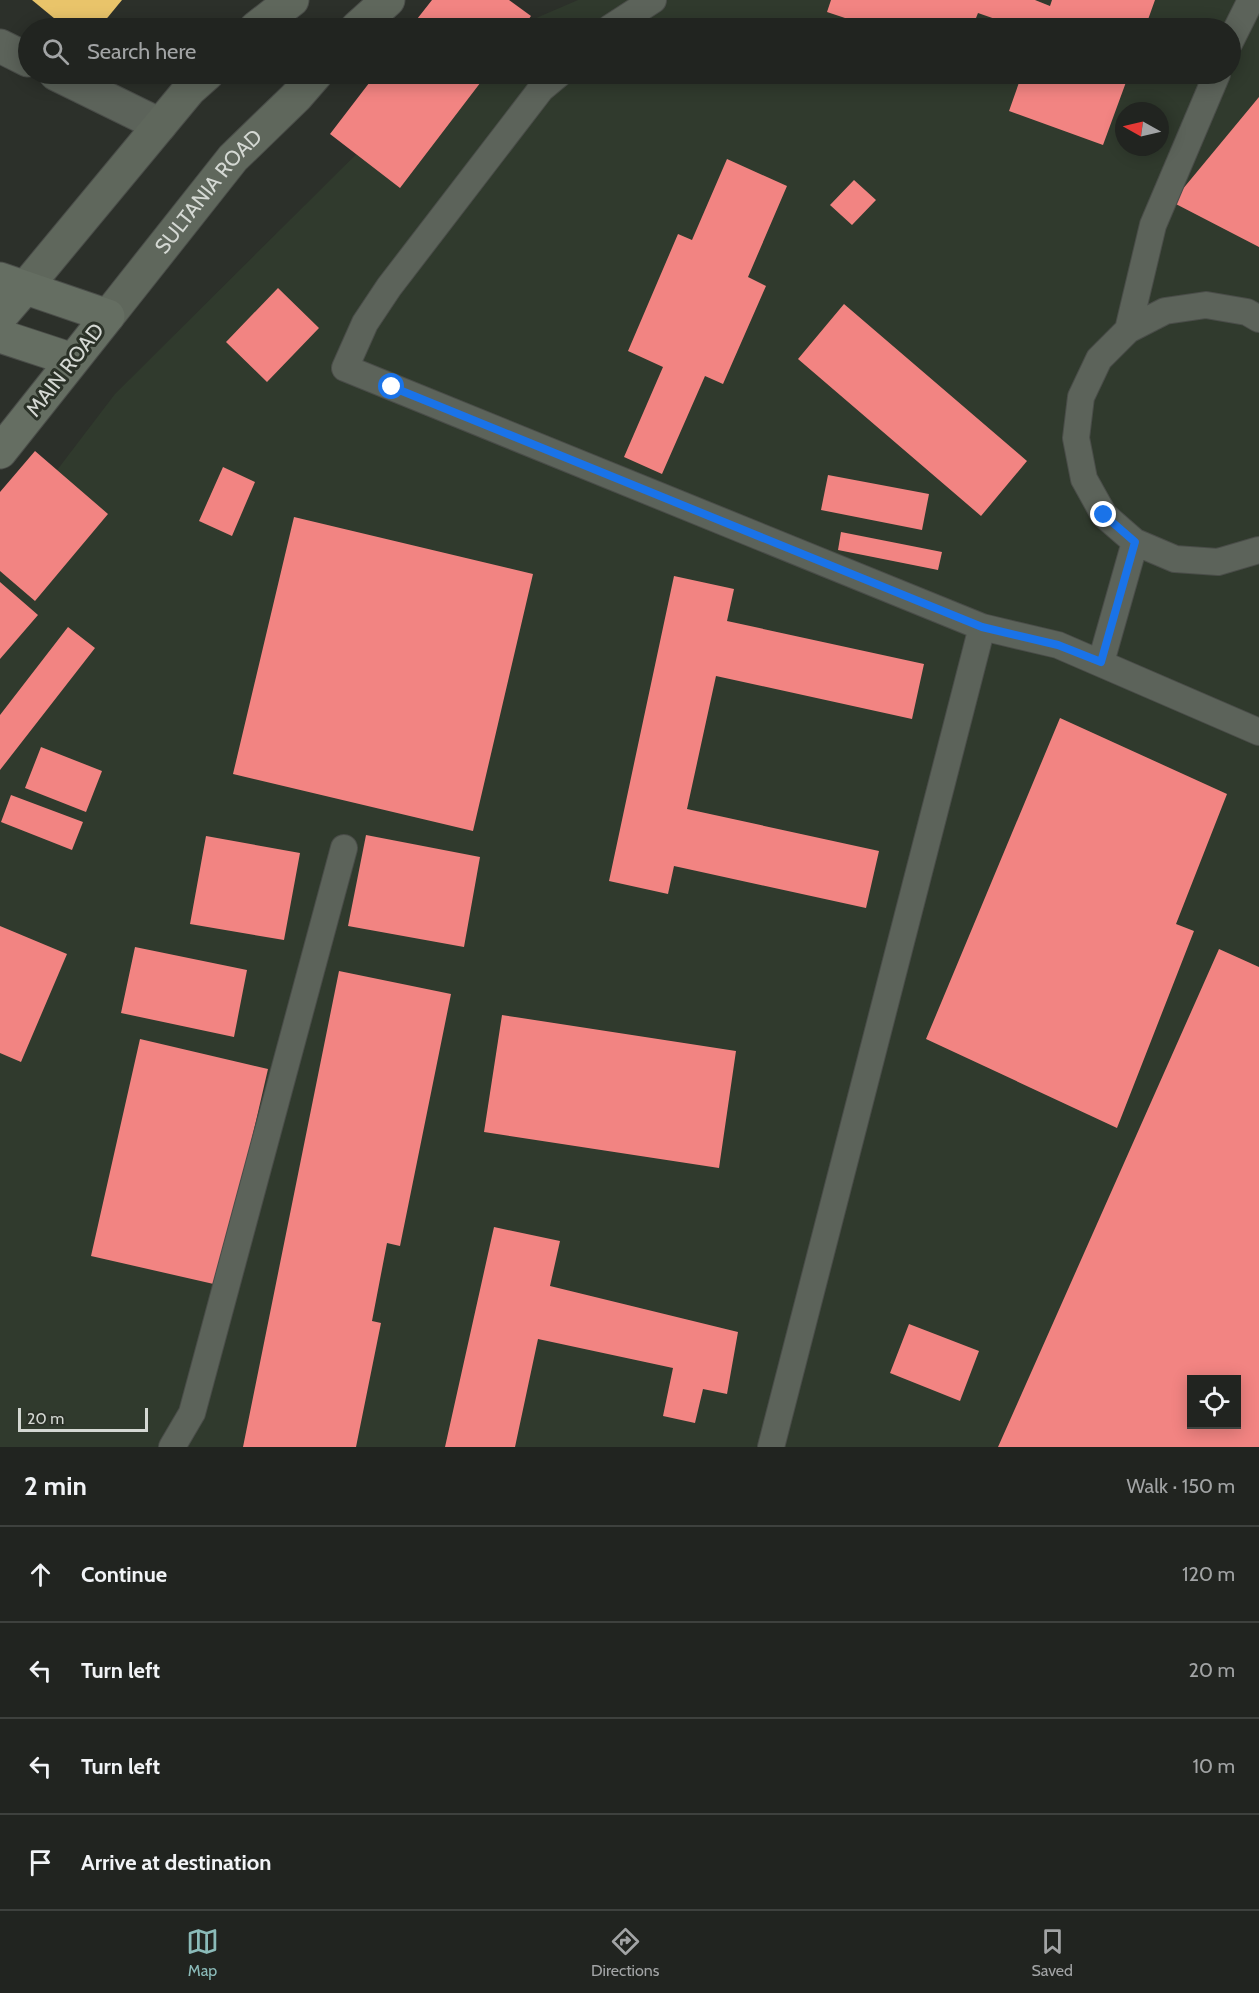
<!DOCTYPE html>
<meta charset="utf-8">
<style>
body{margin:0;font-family:Cabin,sans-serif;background:#292c29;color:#f1f3f6}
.controls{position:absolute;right:18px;bottom:18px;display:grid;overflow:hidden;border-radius:0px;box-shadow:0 3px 15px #0003}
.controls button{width:54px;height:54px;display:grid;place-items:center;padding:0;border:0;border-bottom:2px solid #3e413e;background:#212420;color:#f1f3f6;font:30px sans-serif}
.compass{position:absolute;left:1115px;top:102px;width:54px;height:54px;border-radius:50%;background:#212420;box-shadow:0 3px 15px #0003;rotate:278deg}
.scale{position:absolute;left:18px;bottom:15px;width:130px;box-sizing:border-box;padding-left:6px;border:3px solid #d4d8d3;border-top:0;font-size:16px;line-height:21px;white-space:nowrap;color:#d4d8d3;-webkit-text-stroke:4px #2b3228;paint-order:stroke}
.stop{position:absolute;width:18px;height:18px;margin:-14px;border:4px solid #1a73e8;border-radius:50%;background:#fff}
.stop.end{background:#1a73e8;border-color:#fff;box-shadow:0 2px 6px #0008}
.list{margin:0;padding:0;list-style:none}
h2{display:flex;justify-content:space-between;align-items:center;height:78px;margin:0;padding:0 24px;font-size:26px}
h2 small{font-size:20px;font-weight:400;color:#a2a4a5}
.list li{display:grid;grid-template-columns:39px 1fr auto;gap:18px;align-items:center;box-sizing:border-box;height:96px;padding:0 24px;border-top:2px solid #3e413e}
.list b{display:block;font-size:22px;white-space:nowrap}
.list em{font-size:20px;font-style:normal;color:#a2a4a5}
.icon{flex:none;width:33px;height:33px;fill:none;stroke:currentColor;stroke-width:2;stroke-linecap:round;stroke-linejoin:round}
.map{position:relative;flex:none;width:1259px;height:1447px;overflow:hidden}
.search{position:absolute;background:#212420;box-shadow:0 3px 15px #0003;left:18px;right:18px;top:18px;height:66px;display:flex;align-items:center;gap:15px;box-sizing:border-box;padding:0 21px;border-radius:33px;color:#a2a4a5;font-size:22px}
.sheet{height:462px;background:#212420}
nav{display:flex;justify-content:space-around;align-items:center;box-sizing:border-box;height:84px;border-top:2px solid #3e413e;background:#212420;font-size:16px;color:#a2a4a5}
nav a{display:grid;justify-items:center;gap:3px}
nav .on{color:#8bbbb9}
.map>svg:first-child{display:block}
.built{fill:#303a2d;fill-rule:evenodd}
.homes{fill:#e9c46a}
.health{fill:#f28482;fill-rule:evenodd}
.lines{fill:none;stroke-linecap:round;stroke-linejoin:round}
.service-casing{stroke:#4a4d49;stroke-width:28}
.minor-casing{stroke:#4a4d49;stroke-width:35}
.secondary-casing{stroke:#4a4d49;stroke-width:35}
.primary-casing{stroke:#4a4d49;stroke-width:35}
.service{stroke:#5c635a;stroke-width:26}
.minor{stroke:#5c635a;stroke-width:33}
.secondary{stroke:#5f675c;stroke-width:33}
.primary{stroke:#656e62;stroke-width:33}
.route{stroke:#1a73e8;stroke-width:8}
.labels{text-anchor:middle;stroke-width:6;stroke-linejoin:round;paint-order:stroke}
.street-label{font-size:21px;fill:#d4d8d3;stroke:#2b3228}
</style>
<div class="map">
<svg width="1259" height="1447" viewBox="0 0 1259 1447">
<rect width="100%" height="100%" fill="#2c302a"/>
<path class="built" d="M578,0H1259V1447H0V545L115,394L437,74H1230V28H513ZM1124,111H1160V147H1124ZM1192,1380H1236V1424H1192Z"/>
<path class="homes" d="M32,0H122L99,28H66Z"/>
<path class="health" d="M432,0H509L531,16L522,28H410Z
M831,0H1035L1050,6L1052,0H1155L1145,28H1021L978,13L972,28H875L827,12Z
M376,74H487L400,188L330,134Z
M1022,74H1129L1103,145L1009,111Z
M1259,97V247L1172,202Z
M727,159L787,186L748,277L766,286L723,384L705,376L662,474L624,457L663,367L628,351L678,234L692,240Z
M854,180L876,200L852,225L830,205Z
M278,288L319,328L267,382L226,342Z
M844,304L1027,461L981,516L798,359Z
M35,451L108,514L35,601L0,571V492Z
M223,467L255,482L232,536L199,521Z
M828,475L929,494L922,530L821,510Z
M294,517L533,574L473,831L233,774Z
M841,532L942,552L938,570L838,550Z
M674,576L734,589L727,621L924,664L912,719L716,676L687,809L879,851L866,908L674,866L668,894L609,881Z
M0,582L38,615L0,659Z
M68,627L95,648L0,770V715Z
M1060,718L1227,794L1176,924L1194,931L1117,1128L926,1039Z
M41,747L102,771L86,812L25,788Z
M11,795L83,822L72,850L1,822Z
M366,835L480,857L464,947L348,926Z
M206,836L300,853L284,940L190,924Z
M0,926L67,954L21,1062L0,1053Z
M135,947L247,970L234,1037L121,1013Z
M1219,949L1259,967V1447H998ZM1192,1380H1236V1424H1192Z
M339,971L451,994L400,1246L387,1243L372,1321L381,1323L356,1447H243Z
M502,1015L736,1051L719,1168L484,1132Z
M140,1039L268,1069L218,1285L91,1256Z
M494,1227L560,1241L550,1286L738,1332L727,1394L703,1389L695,1423L663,1416L673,1368L538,1339L515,1447H445Z
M909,1324L979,1351L960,1401L890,1373Z"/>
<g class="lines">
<defs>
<path id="service" d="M610,28L653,0
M1230,42L1251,0
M559,74L541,89L389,287L365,323L345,368L982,627L1058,645L1259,732
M1259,319L1247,312L1206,305L1165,311L1128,330L1099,359L1081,397L1076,438L1084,479L1104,515L1135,542L1175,559L1218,562L1259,550
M1128,330L1153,225L1217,74
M1101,662L1135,542
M172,1447L192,1413L344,848
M771,1447L982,627"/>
<path id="minor" d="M0,46L28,60
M56,74L160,125"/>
<g id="secondary">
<path d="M256,28L292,0"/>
<path d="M357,28L388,0"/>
<path d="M25,288L189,90L207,74"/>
<path id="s1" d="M108,316L233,158L296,97L316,74"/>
</g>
<path id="primary" d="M0,279L108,316L0,452
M0,317L25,288
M0,336L73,360"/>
</defs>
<use href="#service" class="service-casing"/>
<use href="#minor" class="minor-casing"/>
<use href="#secondary" class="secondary-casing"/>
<use href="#primary" class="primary-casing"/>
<use href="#service" class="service"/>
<use href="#minor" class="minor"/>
<use href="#secondary" class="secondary"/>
<use href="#primary" class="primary"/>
</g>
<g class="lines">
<path class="route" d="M392,387L982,627L1058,645L1101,662L1135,542L1104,515"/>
</g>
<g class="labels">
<g class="street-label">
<text dy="7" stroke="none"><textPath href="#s1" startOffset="160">SULTANIA ROAD</textPath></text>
<text transform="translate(65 370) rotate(-52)" y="7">MAIN ROAD</text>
</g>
</g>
</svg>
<div class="controls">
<button><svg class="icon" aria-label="locate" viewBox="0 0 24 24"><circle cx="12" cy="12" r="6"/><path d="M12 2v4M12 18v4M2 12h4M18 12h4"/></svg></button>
</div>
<svg class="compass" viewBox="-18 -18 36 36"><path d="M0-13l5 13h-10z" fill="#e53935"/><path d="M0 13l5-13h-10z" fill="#a2a4a5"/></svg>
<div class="scale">20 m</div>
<div class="stop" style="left:392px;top:387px"></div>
<div class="stop end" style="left:1104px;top:515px"></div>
<div class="search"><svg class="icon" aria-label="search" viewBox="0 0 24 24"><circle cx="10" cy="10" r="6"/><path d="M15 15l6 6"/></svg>Search here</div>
</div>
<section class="sheet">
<h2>2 min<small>Walk · 150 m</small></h2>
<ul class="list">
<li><svg class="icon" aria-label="ahead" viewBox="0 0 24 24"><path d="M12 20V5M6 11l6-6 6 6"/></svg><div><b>Continue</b></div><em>120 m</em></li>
<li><svg class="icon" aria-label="left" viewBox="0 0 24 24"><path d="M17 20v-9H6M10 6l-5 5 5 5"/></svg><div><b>Turn left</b></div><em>20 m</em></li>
<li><svg class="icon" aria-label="left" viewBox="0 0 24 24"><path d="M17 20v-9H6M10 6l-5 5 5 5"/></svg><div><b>Turn left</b></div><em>10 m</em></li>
<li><svg class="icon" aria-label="arrive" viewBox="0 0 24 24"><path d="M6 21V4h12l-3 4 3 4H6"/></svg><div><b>Arrive at destination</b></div></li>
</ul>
</section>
<nav>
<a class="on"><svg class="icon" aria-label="map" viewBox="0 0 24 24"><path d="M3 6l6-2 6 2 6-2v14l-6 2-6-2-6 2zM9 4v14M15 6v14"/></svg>Map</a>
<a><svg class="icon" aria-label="directions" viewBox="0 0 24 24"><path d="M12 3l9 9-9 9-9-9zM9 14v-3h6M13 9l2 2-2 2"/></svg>Directions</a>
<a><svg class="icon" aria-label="saved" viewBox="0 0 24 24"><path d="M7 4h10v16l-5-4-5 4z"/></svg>Saved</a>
</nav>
